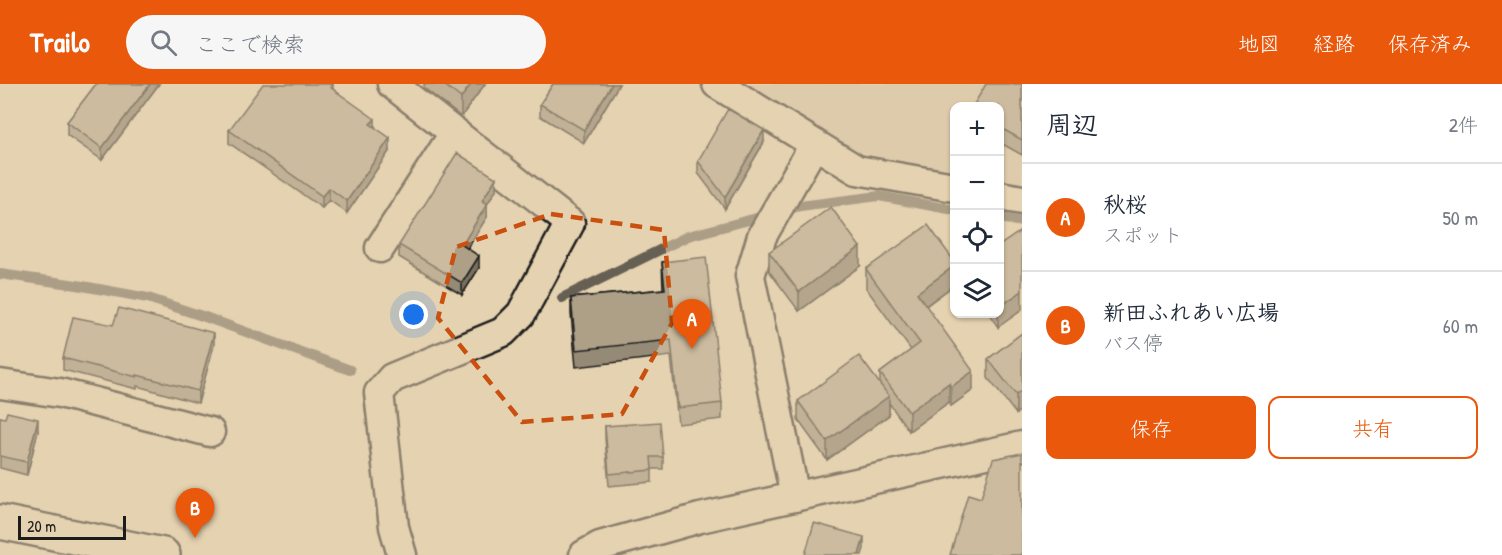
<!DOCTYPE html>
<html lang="ja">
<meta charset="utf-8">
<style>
body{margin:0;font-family:"Patrick Hand","Klee One",sans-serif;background:#f6f6f7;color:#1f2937}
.controls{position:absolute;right:18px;top:18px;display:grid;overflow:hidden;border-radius:12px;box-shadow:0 2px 4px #0004}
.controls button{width:54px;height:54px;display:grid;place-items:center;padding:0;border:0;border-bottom:2px solid #e0e1e3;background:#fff;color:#1f2937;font:30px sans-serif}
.scale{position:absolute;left:18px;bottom:15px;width:108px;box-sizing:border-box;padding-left:6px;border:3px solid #1c1c1c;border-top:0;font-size:16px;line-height:21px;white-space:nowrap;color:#1c1c1c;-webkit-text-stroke:4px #e5d2b0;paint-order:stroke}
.you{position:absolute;left:414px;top:231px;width:21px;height:21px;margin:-15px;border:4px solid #fff;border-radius:50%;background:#1a73e8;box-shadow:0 0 0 9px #1a73e833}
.badge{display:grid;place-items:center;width:39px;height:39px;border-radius:50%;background:#ea580c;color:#fff;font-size:20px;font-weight:700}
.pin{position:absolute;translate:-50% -50px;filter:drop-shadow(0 2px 3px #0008)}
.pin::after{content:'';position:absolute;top:32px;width:21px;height:18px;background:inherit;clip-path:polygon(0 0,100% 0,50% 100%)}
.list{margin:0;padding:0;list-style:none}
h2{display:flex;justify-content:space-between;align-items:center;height:78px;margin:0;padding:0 24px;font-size:26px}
h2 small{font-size:20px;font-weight:400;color:#747a83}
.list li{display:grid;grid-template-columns:39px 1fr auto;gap:18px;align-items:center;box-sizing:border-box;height:108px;padding:0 24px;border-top:2px solid #e0e1e3}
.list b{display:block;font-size:22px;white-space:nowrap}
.list p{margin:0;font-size:20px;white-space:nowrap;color:#747a83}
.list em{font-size:20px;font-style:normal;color:#747a83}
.actions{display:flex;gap:12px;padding:18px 24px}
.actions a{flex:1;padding:14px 0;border:2px solid #ea580c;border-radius:12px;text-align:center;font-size:21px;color:#ea580c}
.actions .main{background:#ea580c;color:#fff}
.icon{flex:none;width:33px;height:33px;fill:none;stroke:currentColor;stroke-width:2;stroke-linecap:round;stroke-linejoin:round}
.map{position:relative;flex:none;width:1022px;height:471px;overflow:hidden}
header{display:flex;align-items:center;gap:36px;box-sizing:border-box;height:84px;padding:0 30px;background:#ea580c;color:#fff}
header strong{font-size:28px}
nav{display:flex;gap:33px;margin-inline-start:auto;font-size:21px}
.search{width:420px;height:54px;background:#f6f6f7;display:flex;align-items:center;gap:15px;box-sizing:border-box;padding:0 21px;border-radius:33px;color:#747a83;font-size:22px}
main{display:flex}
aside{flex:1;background:#fff}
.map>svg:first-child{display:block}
.built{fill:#d4c3a4}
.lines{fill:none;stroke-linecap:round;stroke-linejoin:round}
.stream{stroke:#665f53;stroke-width:10}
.street-casing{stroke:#1c1c1c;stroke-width:33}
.secondary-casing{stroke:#1c1c1c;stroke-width:38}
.street{stroke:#e5d2b0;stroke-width:28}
.secondary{stroke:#e5d2b0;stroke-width:33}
.wall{fill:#958a74;stroke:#1c1c1c;stroke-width:1.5}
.shaded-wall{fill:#79705e;stroke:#1c1c1c;stroke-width:1.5}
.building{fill:#ada087;stroke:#1c1c1c;stroke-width:1.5}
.marked{fill:none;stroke:#c9500e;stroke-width:4.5;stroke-dasharray:12 8;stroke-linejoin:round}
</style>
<header>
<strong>Trailo</strong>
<div class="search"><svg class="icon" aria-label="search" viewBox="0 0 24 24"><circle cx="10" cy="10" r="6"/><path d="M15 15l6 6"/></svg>ここで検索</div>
<nav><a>地図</a><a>経路</a><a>保存済み</a></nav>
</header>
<main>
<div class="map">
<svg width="1022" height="471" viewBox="0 0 1022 471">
<rect width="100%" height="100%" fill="#e5d2b0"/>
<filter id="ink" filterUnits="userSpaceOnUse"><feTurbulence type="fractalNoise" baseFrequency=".0167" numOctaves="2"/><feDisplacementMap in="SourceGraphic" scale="12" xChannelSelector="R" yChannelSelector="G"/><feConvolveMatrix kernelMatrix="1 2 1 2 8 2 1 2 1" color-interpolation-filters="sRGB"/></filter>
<g filter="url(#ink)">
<path class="built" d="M750,0H1022V101L1000,97V22H954V88L858,68Z"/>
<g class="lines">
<path class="stream" d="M783,127L800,122L879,112L954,126
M1000,134L1022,138
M0,190L77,201L148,214L205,233L350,286
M562,214L688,152L768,131"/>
<defs>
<path id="street" d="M392,0L570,139L521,230L503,248L392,294L379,309L394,443L402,471
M717,0L857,86L954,103
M1000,112L1022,116
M380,164L455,48
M0,300L60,309L210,348
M795,413L750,192L762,152L814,61
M584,471L600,462L700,434L1022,362"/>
<path id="secondary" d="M0,438L163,471"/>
</defs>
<use href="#street" class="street-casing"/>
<use href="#secondary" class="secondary-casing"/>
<use href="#street" class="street"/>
<use href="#secondary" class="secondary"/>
</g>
<path class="wall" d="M96,0H159L102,76L67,51V38Z
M333,0V5L375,43L390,66L347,129L329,116L322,124L229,59V46Z
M424,0H485L461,33L424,4Z
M553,0H619L584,59L540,32V20Z
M1022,0V71L999,58V22Z
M764,58L725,125L698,89V77Z
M496,106L487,120V133L467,164L479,184L462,211L399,173V161Z
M769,168L860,182L799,227L769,187Z
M662,178L722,319V335L678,340L671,272L576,283L571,230V214L663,205Z
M866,185L954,201L926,222L973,306L951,322L949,318L909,347L889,319V331L827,376L798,336V317L880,300V289L911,266L866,204Z
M989,230H999L998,243Z
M1022,249L1016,330L988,294V275Z
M214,261L198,319L137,302V305L63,286V274Z
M0,333L38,347L27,391L0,384Z
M605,342L663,373V385H652V398L609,402L605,354Z"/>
<path class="shaded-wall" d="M150,0H159L102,76V64Z
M471,0H485L461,33V14Z
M612,0H619L584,59V46Z
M375,35V47L370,40Z
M764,46V58L725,125V113Z
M390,54V66L347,129V117Z
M496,94V106L482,129V117Z
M329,104V116L322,124V112Z
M487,120V133L462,173V161Z
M860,163V182L799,227V208Z
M479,172V184L462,211V199Z
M954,182V201L917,228V209Z
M1022,207V226L998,243V230H999V223Z
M214,249V261L198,319V307Z
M973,287V306L951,322V303Z
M949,299V318L909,347V328Z
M1022,306V325L1016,330V311Z
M889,312V331L827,376V357Z
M38,335V347L27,391V378Z
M864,453V465L862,471H859Z"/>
<path class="building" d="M96,0H150L102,64L67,38Z
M263,0H332L330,3L375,35L370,40L390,54L347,117L329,104L322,112L229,46Z
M443,0H471L461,14Z
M553,0H612L584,46L540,20Z
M986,0H1022V56L999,43V22H973Z
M728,25L764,46L725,113L698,77Z
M457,69L496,94L482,117L487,120L462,161L479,172L462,199L399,161Z
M831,123L860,163L799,208L769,168Z
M928,141L954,177V182L917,209L973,287L951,303L949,299L909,328L880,289L920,259L866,185Z
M1022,146V207L999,223V162Z
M706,173L722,319L678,324L671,256L576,266L571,214L665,205L662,178Z
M119,224L214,249L198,307L137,291V293L63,274L73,233L113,241Z
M1022,249V306L1016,311L988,275Z
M859,272L889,312L827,357L798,317Z
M7,328L38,335L27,378L0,372V333L5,334Z
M660,338L663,373H651L652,386L609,390L605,342Z
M1022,369V471H950L968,410L981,414L993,375Z
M814,439L864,453L859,471H805Z"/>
</g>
<path d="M0 0H1022V471H0ZM551,130L664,146L672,239L622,330L522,338L438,234L456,163Z" fill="#e5d2b0" fill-opacity=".55" fill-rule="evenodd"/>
<path class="marked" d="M551,130L664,146L672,239L622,330L522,338L438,234L456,163Z"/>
</svg>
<div class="controls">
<button>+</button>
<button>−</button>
<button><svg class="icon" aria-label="locate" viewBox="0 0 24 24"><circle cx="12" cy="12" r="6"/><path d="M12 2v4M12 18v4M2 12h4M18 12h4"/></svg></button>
<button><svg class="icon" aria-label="layers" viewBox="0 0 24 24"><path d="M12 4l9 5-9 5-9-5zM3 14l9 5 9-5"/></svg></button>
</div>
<div class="scale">20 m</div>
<div class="you"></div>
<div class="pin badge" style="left:692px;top:265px">A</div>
<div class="pin badge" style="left:195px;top:454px">B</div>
</div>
<aside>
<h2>周辺<small>2件</small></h2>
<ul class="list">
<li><span class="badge">A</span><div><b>秋桜</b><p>スポット</p></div><em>50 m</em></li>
<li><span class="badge">B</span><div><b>新田ふれあい広場</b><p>バス停</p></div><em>60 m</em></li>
</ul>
<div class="actions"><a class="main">保存</a><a>共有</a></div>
</aside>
</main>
